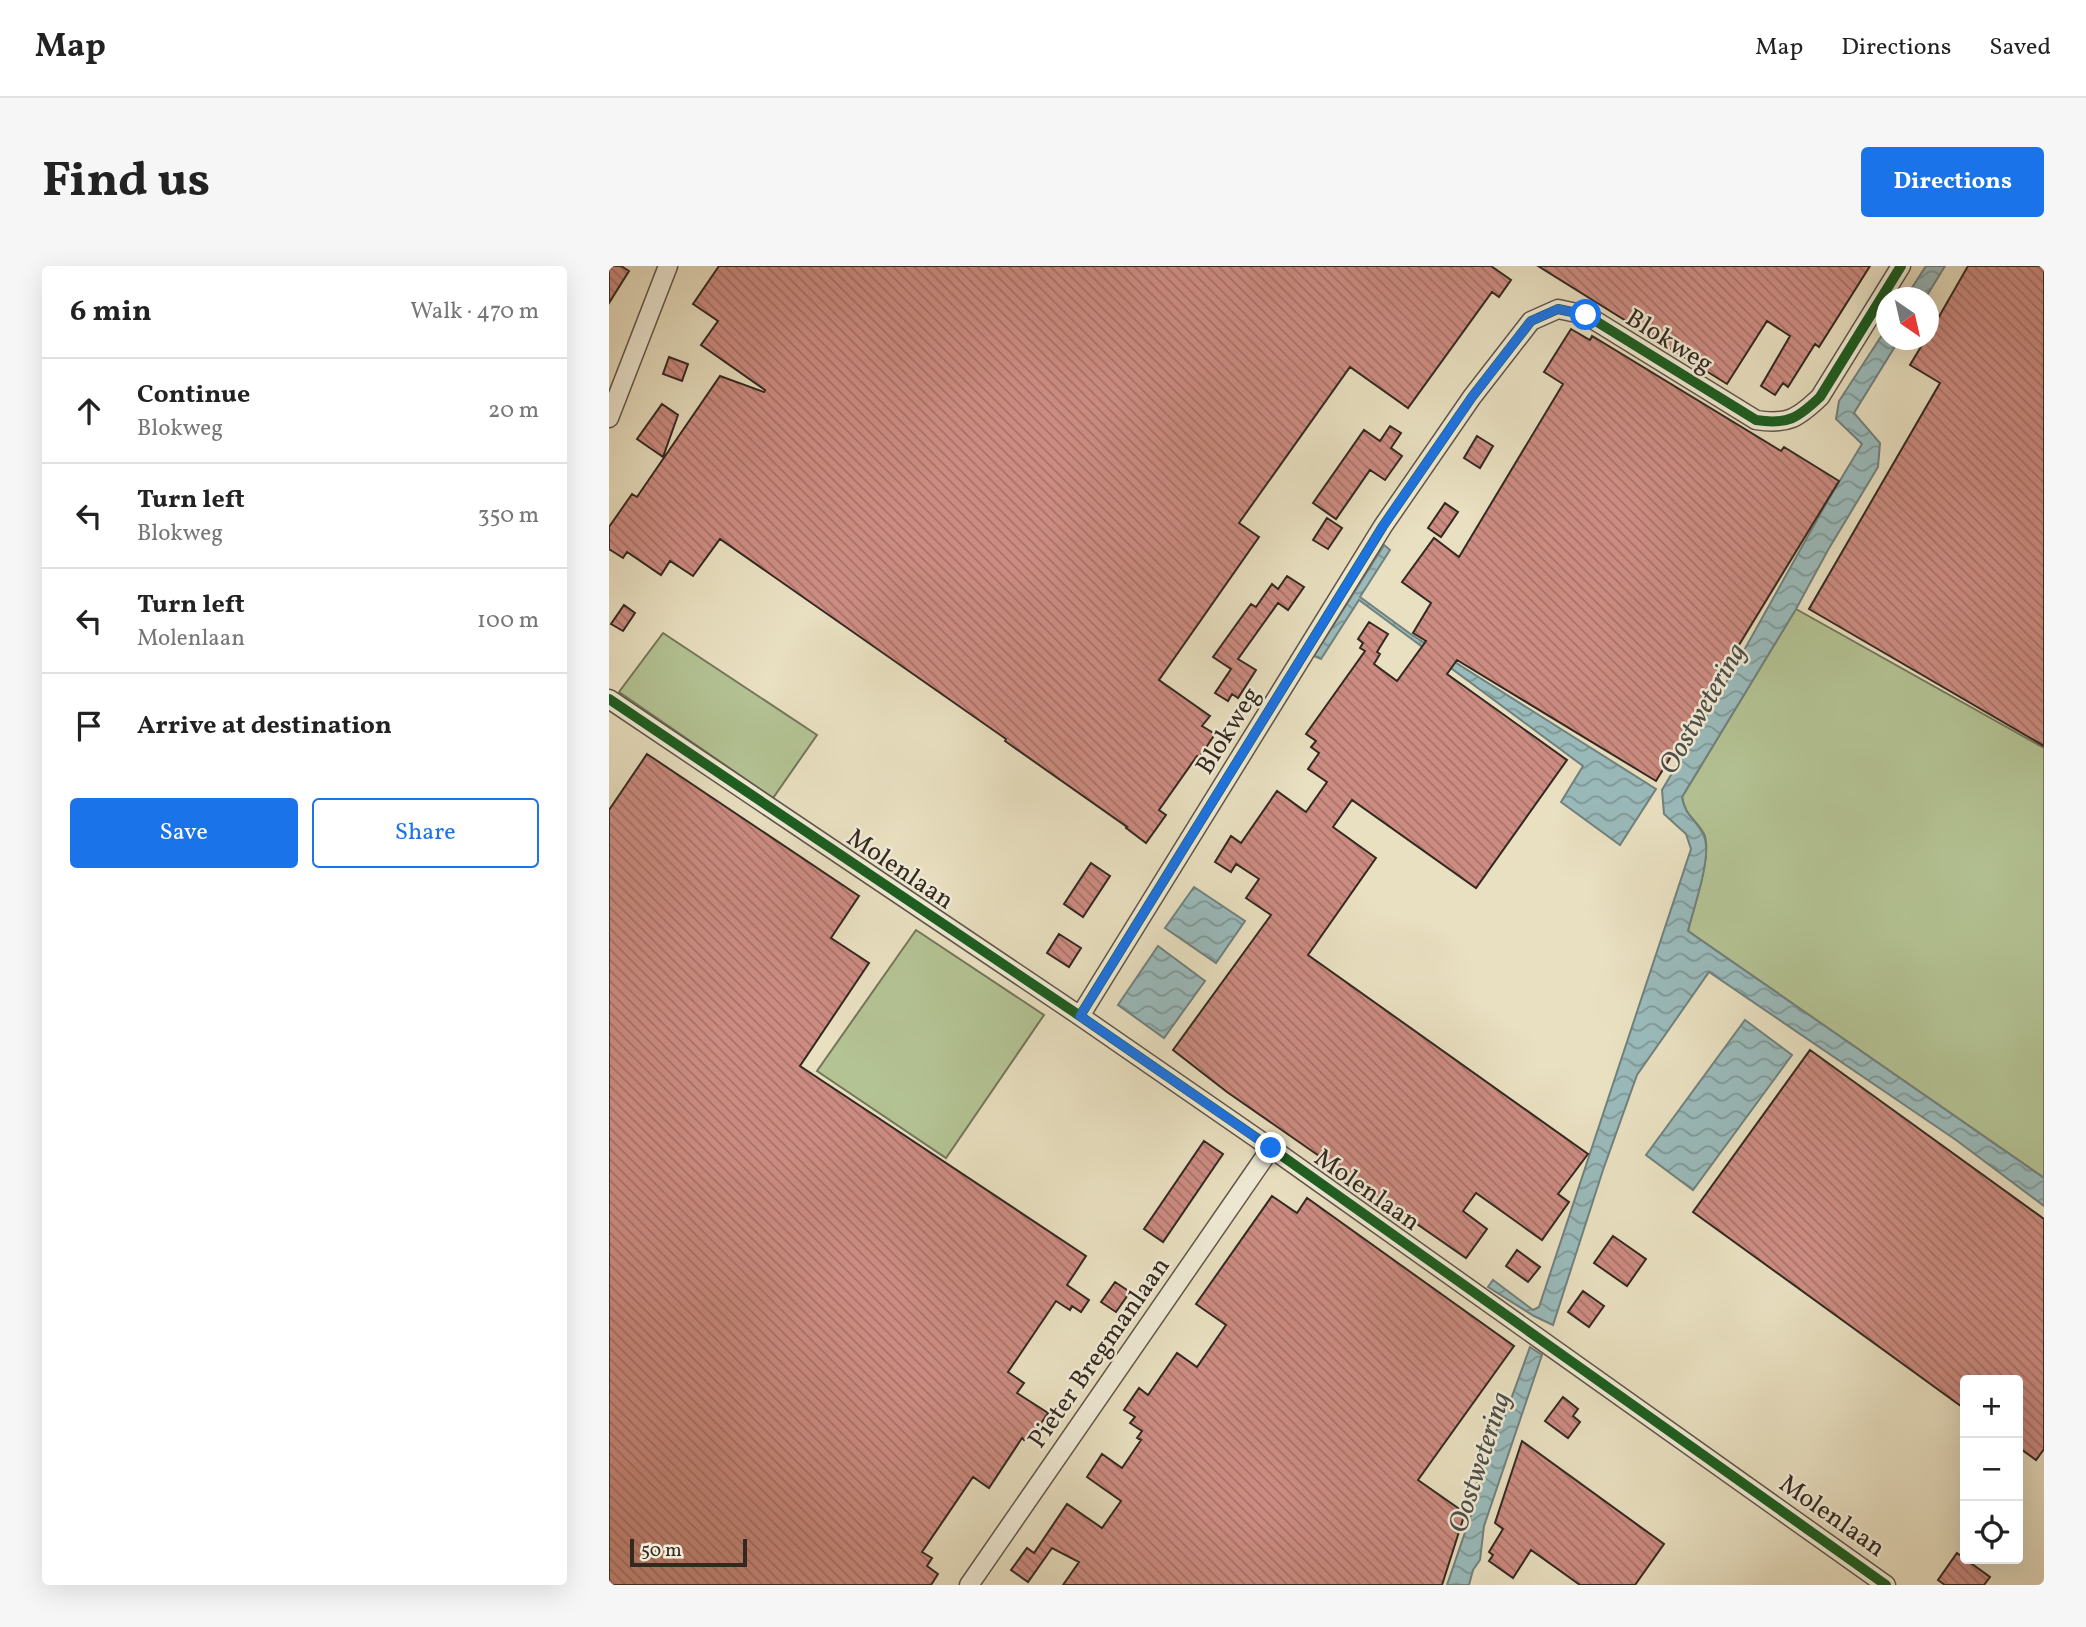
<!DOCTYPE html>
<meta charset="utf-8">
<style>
body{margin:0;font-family:Vollkorn,serif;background:#f6f6f6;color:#222}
.controls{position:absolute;right:21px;bottom:21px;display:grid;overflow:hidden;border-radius:7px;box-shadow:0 7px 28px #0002}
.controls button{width:63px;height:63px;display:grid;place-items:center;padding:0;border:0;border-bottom:2px solid #e0e0e0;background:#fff;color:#222;font:35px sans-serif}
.compass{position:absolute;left:1267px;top:21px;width:63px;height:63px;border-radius:50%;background:#fff;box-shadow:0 7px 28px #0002;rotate:146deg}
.scale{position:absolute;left:21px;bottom:18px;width:117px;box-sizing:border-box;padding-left:7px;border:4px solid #332921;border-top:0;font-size:19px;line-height:24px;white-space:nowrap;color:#332921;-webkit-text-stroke:5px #f1ebd7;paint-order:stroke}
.stop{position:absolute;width:21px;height:21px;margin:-16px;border:5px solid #1a73e8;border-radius:50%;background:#fff}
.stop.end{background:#1a73e8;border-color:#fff;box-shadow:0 2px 7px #0008}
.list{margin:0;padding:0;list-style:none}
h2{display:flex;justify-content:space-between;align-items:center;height:91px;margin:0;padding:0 28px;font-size:30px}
h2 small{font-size:23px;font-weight:400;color:#767676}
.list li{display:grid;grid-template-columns:46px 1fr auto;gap:21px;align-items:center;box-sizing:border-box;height:105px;padding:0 28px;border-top:2px solid #e0e0e0}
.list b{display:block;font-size:26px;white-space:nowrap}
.list p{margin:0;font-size:23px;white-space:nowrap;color:#767676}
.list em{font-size:23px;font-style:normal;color:#767676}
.actions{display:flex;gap:14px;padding:21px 28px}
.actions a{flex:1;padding:16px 0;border:2px solid #1a73e8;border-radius:7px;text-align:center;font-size:24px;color:#1a73e8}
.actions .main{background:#1a73e8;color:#fff}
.icon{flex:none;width:38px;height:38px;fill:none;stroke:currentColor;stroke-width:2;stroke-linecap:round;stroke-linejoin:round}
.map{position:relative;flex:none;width:1435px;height:1319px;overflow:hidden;border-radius:7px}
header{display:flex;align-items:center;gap:42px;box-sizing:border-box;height:98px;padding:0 35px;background:#fff;border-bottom:2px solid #e0e0e0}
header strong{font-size:33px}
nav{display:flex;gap:38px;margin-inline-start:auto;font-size:24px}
.intro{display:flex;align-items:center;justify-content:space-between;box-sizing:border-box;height:168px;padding:0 42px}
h1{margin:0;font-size:49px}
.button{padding:18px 32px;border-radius:7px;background:#1a73e8;color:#fff;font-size:24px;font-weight:700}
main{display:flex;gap:42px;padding:0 42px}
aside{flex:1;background:#fff;border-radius:7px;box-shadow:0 7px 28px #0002}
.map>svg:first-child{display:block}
.grass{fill:#b4c394;stroke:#74765a;stroke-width:2}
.water{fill:url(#water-waves);stroke:#71817e;stroke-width:2}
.building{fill:url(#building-back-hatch);stroke:#332921;stroke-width:2}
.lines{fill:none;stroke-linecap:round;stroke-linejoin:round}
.minor-casing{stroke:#605749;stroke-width:21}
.minor{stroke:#f1ebd7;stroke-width:18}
.cycleway-casing{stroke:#f1ebd7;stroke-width:15}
.cycleway{stroke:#1b5e20;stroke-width:10}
.route{stroke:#1a73e8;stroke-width:9}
.labels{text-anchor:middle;stroke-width:5;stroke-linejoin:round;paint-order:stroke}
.street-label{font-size:26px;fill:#332921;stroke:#f1ebd7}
.water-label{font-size:28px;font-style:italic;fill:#4d4e48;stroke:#f1ebd7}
</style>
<header>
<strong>Map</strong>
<nav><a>Map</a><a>Directions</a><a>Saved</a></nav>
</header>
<div class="intro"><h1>Find us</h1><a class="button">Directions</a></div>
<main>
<aside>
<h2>6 min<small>Walk · 470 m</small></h2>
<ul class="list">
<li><svg class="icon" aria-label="ahead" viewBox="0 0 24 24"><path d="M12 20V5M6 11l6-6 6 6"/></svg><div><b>Continue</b><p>Blokweg</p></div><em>20 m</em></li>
<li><svg class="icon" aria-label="left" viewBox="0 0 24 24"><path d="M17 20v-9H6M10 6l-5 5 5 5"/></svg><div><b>Turn left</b><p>Blokweg</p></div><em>350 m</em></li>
<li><svg class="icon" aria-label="left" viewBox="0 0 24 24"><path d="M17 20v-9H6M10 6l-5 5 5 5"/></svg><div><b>Turn left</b><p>Molenlaan</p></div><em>100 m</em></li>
<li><svg class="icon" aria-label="arrive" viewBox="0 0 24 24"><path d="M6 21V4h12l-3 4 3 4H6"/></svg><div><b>Arrive at destination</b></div></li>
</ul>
<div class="actions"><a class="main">Save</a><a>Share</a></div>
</aside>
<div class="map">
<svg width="1435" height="1319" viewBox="0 0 1435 1319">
<defs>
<pattern id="water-waves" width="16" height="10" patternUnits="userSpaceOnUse" patternTransform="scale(1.75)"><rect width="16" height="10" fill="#9abbbc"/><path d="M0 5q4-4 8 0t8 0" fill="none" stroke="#7e9898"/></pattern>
<pattern id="building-back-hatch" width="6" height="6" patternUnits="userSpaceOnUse" patternTransform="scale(1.75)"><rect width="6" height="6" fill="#cd8c82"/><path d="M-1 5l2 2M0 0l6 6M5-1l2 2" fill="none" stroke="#a7726a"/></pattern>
</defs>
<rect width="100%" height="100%" fill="#e9e0c1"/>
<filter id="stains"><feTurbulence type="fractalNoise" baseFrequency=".00286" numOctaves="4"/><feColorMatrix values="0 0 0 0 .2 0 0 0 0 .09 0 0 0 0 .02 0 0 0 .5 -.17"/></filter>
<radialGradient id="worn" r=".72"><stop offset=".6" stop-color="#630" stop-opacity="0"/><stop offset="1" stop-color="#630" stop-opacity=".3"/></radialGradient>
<path class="grass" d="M1187,343L1435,482V912L1079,665C1084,643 1104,587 1095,568C1086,552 1076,550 1073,531Z
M54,367L208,469L164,532L10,426Z
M307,664L435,749L337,892L208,805Z"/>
<path class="water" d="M1317,0H1336L1317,31H1297Z
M1277,63L1278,74H1290L1245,147L1271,177L1269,201L1219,284L1187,343L1073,531C1076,550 1086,552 1094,568C1105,587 1084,643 1079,665L1435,912V940L1347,874L1100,706L1028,809L994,904L944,1059L925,1050L879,1021L884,1014L924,1044L930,1041L1082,583L1077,568L1055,548L1053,524L1115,420L1218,236L1253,178L1227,153L1230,135Z
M775,279L781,284L751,331L803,369L1047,523L1011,579L952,536L974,500L750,334L712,393L705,390Z
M585,621L636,655L607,697L556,662Z
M549,680L596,715L555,772L509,739Z
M1136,754L1183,789L1084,924L1037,889Z
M921,1081L933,1089L875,1260L871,1294L864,1304L860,1319H838L862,1249L859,1243L885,1168L894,1155Z"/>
<path class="building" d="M0,0H12L20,5L0,37Z
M110,0H882L902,14L890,31L883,26L799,142L741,101L630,257L650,271L550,414L601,450L593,460L606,468L590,492L588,490L550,544L557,549L537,577L517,562L518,561L396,475L397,473L111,273L84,310L61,295L52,309L18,286L14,292L0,283V261L23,228L28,231L111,110L155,126L156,124L92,79L109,55L84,38Z
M929,0H1261L1210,81L1206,78L1179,121L1174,117L1166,129L1152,120L1181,70L1158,55L1118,118Z
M1359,0H1435V480L1200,343L1331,117L1301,99L1316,74H1320V68Z
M962,63L981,74L983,70L1172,185L1175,181L1230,215L1047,515L848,394L838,408L958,494L867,622L743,534L724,561L767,592L699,689L979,888L949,928L960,936L933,974L867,927L854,945L878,963L857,992L618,826L564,784L662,649L637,632L650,613L627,598L622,606L606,596L622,570L632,577L668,525L697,546L718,516L699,503L710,487L702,481L707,475L697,468L756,385L751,382L754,377L749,373L760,356L779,368L768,386L771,388L765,398L788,415L817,375L804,367L822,337L793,316L825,272L850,291L954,118L935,106Z
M60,91L79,98L73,115L54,108Z
M53,138L69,149L54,191L28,173Z
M781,160L792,167L782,182L793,190L776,214L761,204L727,253L704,237L755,164L771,175Z
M868,170L884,180L871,202L855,192Z
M836,237L849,246L832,271L819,262Z
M718,252L733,262L719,283L704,274Z
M678,310L695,321L679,344L669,337L629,393L647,404L629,432L623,428L619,435L606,427L622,403L604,391L642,338L647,341L663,318L669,323Z
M15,339L26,347L14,365L2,358Z
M38,488L250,630L222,672L260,697L191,800L477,990L458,1019L480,1034L472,1046L463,1040L461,1044L447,1035L399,1106L415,1117L408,1127L439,1147L424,1169L420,1167L415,1174L413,1172L380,1222L364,1211L313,1286L323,1292L318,1300L329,1308L322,1319H0V544Z
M482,597L501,610L474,651L455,638Z
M450,668L472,682L460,701L438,687Z
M1201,784L1435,953V1183L1427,1194L1409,1181V1114H1356V1143L1084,946Z
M595,875L614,888L554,976L535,963Z
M663,930L688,947L698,932L905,1080L809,1214L856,1247L833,1319H454L470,1296L443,1282L419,1316L402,1304L418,1282L425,1287L458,1238L493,1262L512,1235L478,1211L493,1188L513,1202L532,1174L528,1172L533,1165L521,1157L526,1151L515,1144L530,1122L539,1129L568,1087L588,1101L617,1059L587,1038Z
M1004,970L1037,993L1018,1020L985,997Z
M908,984L931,1001L919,1016L897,1000Z
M506,1016L521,1026L507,1046L492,1036Z
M974,1025L995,1040L980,1061L959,1046Z
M954,1131L969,1143L964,1150L971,1156L959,1172L936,1155Z
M913,1175L1055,1278L1026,1319H971L922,1284L904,1312L880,1295L884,1289L880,1286L894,1263L886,1257Z
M1348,1287L1381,1311L1375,1319H1336L1329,1314Z"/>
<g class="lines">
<defs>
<path id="minor" d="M0,152L59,0
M0,433L471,750L662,882L1277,1319
M471,750L774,260L863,131L922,55L949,43L977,49L1147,154C1179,159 1189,152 1211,131L1292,0
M360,1319L662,882"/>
</defs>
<use href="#minor" class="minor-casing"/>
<use href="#minor" class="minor"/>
<defs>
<path id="cycleway" d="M0,433L471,750L662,882L1277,1319
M471,750L774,260L863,131L922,55L949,43L977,49L1147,154C1179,159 1189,152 1211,131L1292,0"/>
</defs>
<use href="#cycleway" class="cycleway-casing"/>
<use href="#cycleway" class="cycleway"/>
</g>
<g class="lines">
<path class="route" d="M662,882L471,750L774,260L863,131L922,55L949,43L977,49"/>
</g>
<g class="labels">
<g class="street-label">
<text transform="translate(1061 74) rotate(32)" y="9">Blokweg</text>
<text transform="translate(618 464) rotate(-58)" y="9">Blokweg</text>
<text transform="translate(292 602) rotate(34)" y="9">Molenlaan</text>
<text transform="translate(759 923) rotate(35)" y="9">Molenlaan</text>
<text transform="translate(489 1086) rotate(-55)" y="9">Pieter Bregmanlaan</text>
<text transform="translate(1224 1249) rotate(35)" y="9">Molenlaan</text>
</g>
<g class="water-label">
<text transform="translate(1092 442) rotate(-60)" y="10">Oostwetering</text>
<text transform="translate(869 1196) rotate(-72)" y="10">Oostwetering</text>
</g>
</g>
<rect width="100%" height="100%" filter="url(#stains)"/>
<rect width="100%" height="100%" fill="url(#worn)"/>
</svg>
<div class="controls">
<button>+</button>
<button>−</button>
<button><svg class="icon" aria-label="locate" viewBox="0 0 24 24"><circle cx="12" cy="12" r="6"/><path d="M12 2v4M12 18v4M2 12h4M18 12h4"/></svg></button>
</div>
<svg class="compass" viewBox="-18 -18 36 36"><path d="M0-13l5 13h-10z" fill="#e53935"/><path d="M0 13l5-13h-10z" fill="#767676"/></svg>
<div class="scale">50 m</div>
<div class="stop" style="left:977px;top:49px"></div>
<div class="stop end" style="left:662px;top:882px"></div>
</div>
</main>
